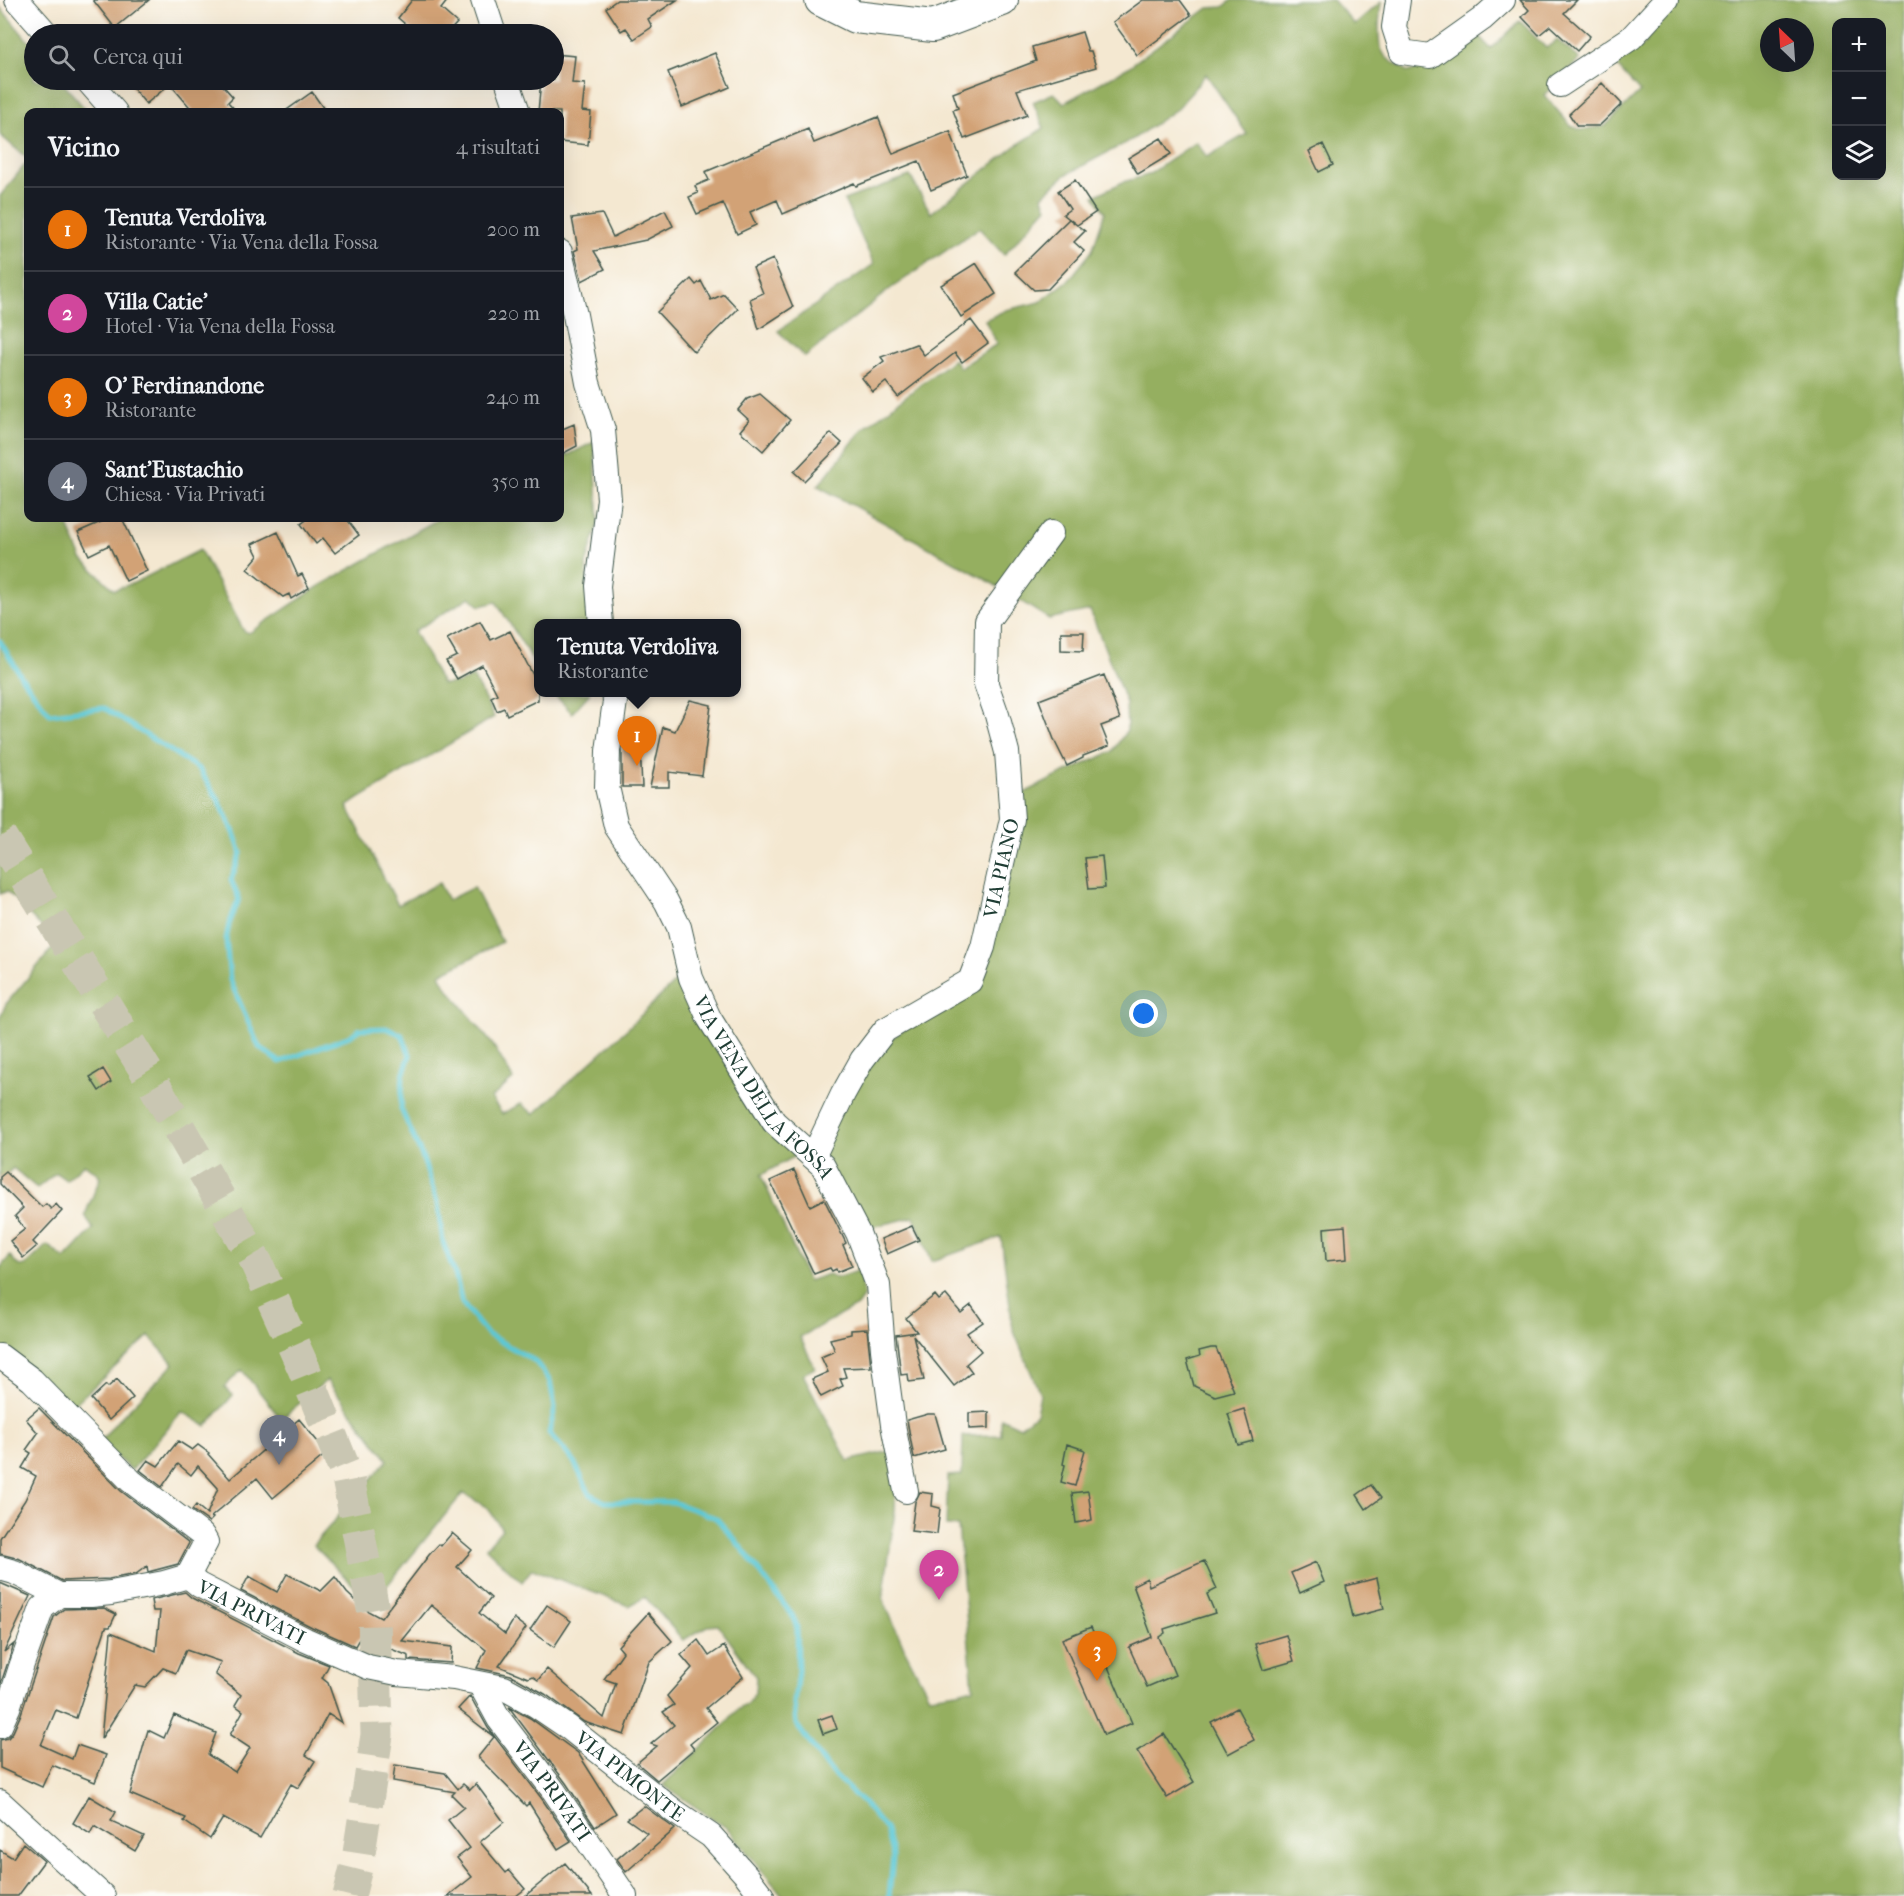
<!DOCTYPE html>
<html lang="it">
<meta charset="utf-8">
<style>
body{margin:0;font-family:"IM FELL French Canon",serif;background:#20242c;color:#f1f3f6}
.controls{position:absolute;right:18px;top:18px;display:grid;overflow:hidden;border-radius:12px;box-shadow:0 6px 24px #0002}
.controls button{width:54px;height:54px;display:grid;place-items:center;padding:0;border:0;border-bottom:2px solid #363941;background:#171b24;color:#f1f3f6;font:30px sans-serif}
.compass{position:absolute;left:1760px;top:18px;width:54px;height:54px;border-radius:50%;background:#171b24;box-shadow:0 6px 24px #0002;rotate:335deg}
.you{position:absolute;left:1144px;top:1014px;width:21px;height:21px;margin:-15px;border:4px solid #fff;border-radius:50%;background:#1a73e8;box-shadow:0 0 0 9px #1a73e833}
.badge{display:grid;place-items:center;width:39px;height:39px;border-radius:50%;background:#1a73e8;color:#fff;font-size:20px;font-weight:700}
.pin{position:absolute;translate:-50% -50px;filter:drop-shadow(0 2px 3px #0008)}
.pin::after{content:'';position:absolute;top:32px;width:21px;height:18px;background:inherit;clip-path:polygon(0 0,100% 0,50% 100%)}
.popup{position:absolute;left:534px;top:619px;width:207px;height:78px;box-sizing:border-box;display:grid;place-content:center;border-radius:12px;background:#171b24;filter:drop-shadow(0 2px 4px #0005);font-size:20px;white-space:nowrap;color:#9ea1a6}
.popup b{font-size:22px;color:#f1f3f6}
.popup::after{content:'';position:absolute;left:50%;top:100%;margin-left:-12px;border:12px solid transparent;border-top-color:#171b24}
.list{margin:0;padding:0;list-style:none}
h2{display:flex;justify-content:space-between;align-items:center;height:78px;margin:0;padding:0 24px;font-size:26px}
h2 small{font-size:20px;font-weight:400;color:#9ea1a6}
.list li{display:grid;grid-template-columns:39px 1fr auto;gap:18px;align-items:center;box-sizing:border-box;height:84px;padding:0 24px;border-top:2px solid #363941}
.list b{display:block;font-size:22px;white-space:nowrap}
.list p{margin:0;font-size:20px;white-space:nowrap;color:#9ea1a6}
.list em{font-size:20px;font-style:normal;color:#9ea1a6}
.icon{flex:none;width:33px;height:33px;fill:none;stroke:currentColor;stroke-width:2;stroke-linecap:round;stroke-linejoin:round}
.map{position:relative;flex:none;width:1904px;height:1896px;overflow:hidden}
.search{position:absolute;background:#171b24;box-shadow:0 6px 24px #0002;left:24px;top:24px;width:540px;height:66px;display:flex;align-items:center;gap:15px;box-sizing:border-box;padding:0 21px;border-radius:33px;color:#9ea1a6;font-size:22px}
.panel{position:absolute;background:#171b24;box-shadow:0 6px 24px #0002;left:24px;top:108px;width:540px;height:414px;border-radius:12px}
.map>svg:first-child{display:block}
.forest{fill:#95af60;stroke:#5a764a;stroke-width:1.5;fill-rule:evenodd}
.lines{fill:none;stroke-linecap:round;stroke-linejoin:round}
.stream{stroke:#5cc8d5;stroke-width:5}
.building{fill:#d2a276}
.highway-tunnel{stroke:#c9c6b2;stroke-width:33;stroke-dasharray:33 16;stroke-linecap:butt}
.minor-casing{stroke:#3f574c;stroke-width:26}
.major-casing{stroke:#3f574c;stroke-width:34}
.minor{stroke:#fff;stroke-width:24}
.major{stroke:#fff;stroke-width:32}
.labels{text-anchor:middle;stroke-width:4.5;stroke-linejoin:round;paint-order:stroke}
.street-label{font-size:20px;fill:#1f3d34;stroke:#fdfcf7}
</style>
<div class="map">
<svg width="1904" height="1896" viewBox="0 0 1904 1896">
<rect width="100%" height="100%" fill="#fdfcf7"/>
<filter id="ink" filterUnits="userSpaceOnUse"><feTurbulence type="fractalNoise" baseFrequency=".0167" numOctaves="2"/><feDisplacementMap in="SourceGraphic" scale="12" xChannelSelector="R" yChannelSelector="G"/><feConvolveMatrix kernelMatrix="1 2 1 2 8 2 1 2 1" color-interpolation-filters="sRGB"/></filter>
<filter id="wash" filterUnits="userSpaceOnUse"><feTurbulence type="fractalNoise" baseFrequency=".008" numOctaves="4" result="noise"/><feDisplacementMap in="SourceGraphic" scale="24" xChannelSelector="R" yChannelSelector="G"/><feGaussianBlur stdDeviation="1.35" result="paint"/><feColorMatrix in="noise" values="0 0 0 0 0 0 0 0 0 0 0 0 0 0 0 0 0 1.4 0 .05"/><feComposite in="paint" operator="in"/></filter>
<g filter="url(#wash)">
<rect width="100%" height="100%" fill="#f4e8d1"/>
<path class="forest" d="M1232,0H1333L1355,25L1381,2C1380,19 1374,45 1387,58C1393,63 1401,67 1408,72L1420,69L1475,32L1491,49L1520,21L1546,48L1557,40L1580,59L1544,95L1571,126L1581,130L1605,126L1640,92L1612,61L1643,46L1662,17L1676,0H1904V1896H783L728,1829L663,1785L726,1723L737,1710L748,1704L755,1693L756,1677L718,1625L708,1626L683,1640L645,1597L629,1606L532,1569L522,1582L486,1548L502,1529L488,1508L463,1493L372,1604L313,1545L388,1460L327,1380L281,1419L242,1370L224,1387L233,1395L206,1426L182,1411L132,1470L99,1443L117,1421L174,1364L149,1336L68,1410L0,1345V1268L10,1256L19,1266L26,1265L47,1245L65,1259L93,1229L85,1215L100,1178L98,1174L84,1164L66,1180L56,1173L37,1188L13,1168L0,1181V1017L6,1004L57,943L7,891L0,894V196L28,161V518H73L66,521L82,559L114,590L134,583L200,550L244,631L249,633L318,587L440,518H560V459L594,442L599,522L586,564L590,623L538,624V668L496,602L480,606L470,597L414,631L442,684L459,683L473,677L494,717L347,806L398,905L439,883L448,900L474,887L502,942L440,974L446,986L493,1045L513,1079L491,1098L502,1114L521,1104L534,1114L627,1029L679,978L797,1155L761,1175L808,1281L828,1274L836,1278L860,1270L864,1296L857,1306L800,1337L815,1368L803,1374L848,1461L890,1451L896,1475L895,1510L883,1599L905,1650L929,1696L958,1692L973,1688L958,1526H946L948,1476L962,1475L963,1436L1001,1435V1418L1020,1427L1036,1414L1040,1394L1013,1329L1001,1237L932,1261L914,1217L868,1228L813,1157L862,1060L970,981L1020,795L1062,774L1112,752L1127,730L1126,703L1090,610L1049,619L987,580L818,486L863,429L954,359L960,368L997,344L985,320L1006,310L1040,302L1069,280L1092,251L1105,212L1094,196L1123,182L1148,175L1196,142L1207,157L1247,134L1206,74L1178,108L1133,139L1065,175L1042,196L1047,207L1004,255L979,228L890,289L805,357L778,331L874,264L844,200L910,176L931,213L1017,145L1044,128L1033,102L1054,93L1064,103L1127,68L1208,8L1223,7ZM1836,22H1882V176H1836ZM1769,27H1805V63H1769Z
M0,7L34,48V80H60L88,112H28V159L0,135Z
M553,693H552H590L572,713Z"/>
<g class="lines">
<path class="stream" d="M0,641L22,678L50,714L104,708L199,769L218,799L233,830L241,853L231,880L239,899L229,924L226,940L230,980L259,1047L280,1062L350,1036L360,1029L386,1028L402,1035L410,1055L403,1075L401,1109L422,1156L438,1205L443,1242L456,1277L462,1303L487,1334L535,1361L550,1381L555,1408L549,1433L573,1460L590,1494L605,1502H673L716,1518L741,1547L792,1615L797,1628L798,1670L794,1703L796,1724L830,1771L865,1805L886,1830L893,1857L889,1896"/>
</g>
<g id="blocks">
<path class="building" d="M93,0H149L115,28Z
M412,0H448L441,9L457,23L447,34H417L398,18Z
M617,0H677L648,19L652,27L634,39L626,28L621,31L606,8Z
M1143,0H1180L1191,15L1137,55L1113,22Z
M1520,0H1577L1564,13L1590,36L1577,51L1550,26L1539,35L1522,17L1529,10Z
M1082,32L1088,51H1091L1096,67L1017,90L1027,115L964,139L953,110L958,108L953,93L1036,61L1032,47Z
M715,53L730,87L682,107L668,72Z
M554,54L575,56L572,83L585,84L582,111L591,112L588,145L560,142V112H538L541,80H554Z
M126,80H218L233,97L228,102L237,112H194L170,84L146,104Z
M1602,83L1622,104L1599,126H1577L1569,114Z
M312,92L326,112H284Z
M878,117L893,154L950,131L967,175L931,190L919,161L856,186L854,183L783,214L777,200L750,212L756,225L737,234L723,203L697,214L689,197L698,193L695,186L709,180L705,172L808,129L814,143Z
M1161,138L1171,154L1138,174L1128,158Z
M1323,144L1333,165L1319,172L1309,151Z
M1075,180L1096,212L1077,225L1063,214L1070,209L1058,191Z
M665,210L673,226L646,240L594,251L605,269L582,281L574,251L578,249L572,218L602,214L613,237Z
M1069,219L1085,231L1074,242L1084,251L1048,289L1034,290L1015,272Z
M773,259L793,307L759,329L750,299L763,293L753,268Z
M976,263L996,294L961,317L941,285Z
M691,279L696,285L701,281L711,300L724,294L738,309L694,352L657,312Z
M971,320L988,343L962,362L955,353L898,397L886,382L873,392L862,378L884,361L881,357L916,344L924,355Z
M760,394L790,420L763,451L740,431L749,420L738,410L747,399Z
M574,424L577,446L560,455V430Z
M831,433L842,443L804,481L794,472Z
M110,518H122L147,571L126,581L109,545L89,555L78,532Z
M309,518H346L359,535L335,553L323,538L316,544L301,524Z
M278,532L298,576L302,574L309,588L291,599L289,594L283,597L247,569L258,556L252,544Z
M480,621L491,640L510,631L533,675L538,672V700L507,715L504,708L497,711L491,697L497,694L482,665L457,679L446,661L457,656L447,639Z
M1061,632H1084L1083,651L1061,650Z
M1104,675L1120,719L1101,726L1109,746L1083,756V758L1067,766L1055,742L1039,700Z
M690,700L711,705L702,776L669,772V787H650L663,727L675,731Z
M639,725L642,787H622V752L626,726Z
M1102,856L1105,888L1089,889L1085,858Z
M103,1069L111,1082L99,1091L90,1077Z
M794,1170L810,1206L824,1199L846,1243L843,1245L852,1266L837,1272L836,1269L832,1271L830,1268L814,1274L770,1181Z
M6,1172L42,1207L46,1204L51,1209L56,1204L62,1211L33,1242L37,1246L23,1258L10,1241L25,1229L15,1216L23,1208L0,1184V1177Z
M912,1226L919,1240L887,1254L881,1239Z
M1345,1226L1347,1259L1326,1261L1324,1228Z
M935,1295L939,1300L946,1295L961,1313L971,1305L983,1322L967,1333L981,1351L966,1364L972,1372L954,1386L913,1335L924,1380L909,1382L908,1374L901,1375L896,1335L917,1332L906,1318Z
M867,1329L871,1367L843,1368L846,1377L840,1379L843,1386L821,1397L812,1379L828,1372L821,1357L835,1351L830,1339L851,1334V1330Z
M1211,1348H1216L1234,1391L1215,1396L1194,1386L1187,1360L1200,1356L1199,1351Z
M117,1379L133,1398L109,1420L91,1399L106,1385L108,1387Z
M39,1408L121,1491L189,1543L178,1564L148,1572L147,1566L136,1574L109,1579L62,1581L20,1559L0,1554V1538L25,1500L36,1476L22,1468L31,1453L26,1450L38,1433L26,1419Z
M1244,1409L1253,1441L1238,1445L1228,1414Z
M989,1412V1428L969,1429V1413Z
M928,1414H935L945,1449L914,1458L907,1420Z
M299,1419L327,1453L273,1498L257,1478L211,1517L213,1518L209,1522L192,1510L196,1505L207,1514L218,1488L198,1466L191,1475L178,1464L162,1487L140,1470L148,1460L158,1466L178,1441L192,1450L198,1445L209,1453L208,1454L230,1479Z
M1067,1444L1085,1450L1075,1486L1061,1482L1065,1465L1063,1464Z
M1371,1485L1381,1498L1366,1509L1357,1495Z
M1088,1491L1092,1520L1076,1523L1072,1493Z
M920,1492L933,1494L932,1506L940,1508L937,1534L911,1531L915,1502Z
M452,1533L472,1550L457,1567L491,1598L479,1613L505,1634L514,1619L526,1628L499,1666L528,1678L532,1676L538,1680L547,1669L604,1718L616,1683L604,1679L623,1652L618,1646L648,1613L672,1641L649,1662L624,1735L584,1722L545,1694L511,1675L477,1668L486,1650L431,1605L402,1641L452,1647L451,1663L409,1660V1656L360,1637L355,1646L312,1627L241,1591L249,1576L277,1592L287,1574L321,1591L335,1577L347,1593L364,1609L381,1618L429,1555L439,1544L441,1546Z
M1204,1561L1217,1589L1207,1594L1215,1613L1164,1629L1165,1633L1159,1637L1175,1675L1147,1687L1129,1647L1152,1637L1133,1585L1147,1578L1149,1586Z
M1316,1562L1324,1582L1300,1593L1291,1573Z
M1377,1578L1384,1609L1353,1617L1346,1586Z
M0,1583L30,1596L4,1652L14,1644L0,1686Z
M185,1592L192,1598L299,1653L329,1665L322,1678L328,1683L342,1723L328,1714L306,1755L315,1761L298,1788L291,1784L260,1838L223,1818L210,1839L184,1821L186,1818L130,1794L148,1730L164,1738L174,1715L216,1733L208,1755L235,1772L250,1748L230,1735L243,1711L235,1705L241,1695L215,1674L221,1662L186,1650L176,1673L163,1668L145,1687L135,1685L101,1739L111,1632L156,1651L160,1611H153L151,1600Z
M547,1605L571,1621L554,1647L530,1630Z
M104,1608L116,1614L110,1627H106L76,1718L56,1710L41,1745L72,1759L77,1745L106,1755L95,1782L52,1765L42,1787L0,1768V1740L8,1738L13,1732L21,1714L54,1617L64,1609Z
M1091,1627L1132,1723L1104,1735L1062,1639Z
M1286,1635L1294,1661L1263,1670L1255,1644Z
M698,1640L709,1656L724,1646L743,1677L706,1708L717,1722L690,1744L694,1749L657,1780L637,1763L657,1746L651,1744L674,1725L663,1712L674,1705L667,1696L692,1668L681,1655Z
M470,1696L488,1728L542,1799L571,1841L558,1849L529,1803L526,1806L478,1757L494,1737L458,1709Z
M509,1707L530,1718L578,1753L616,1813L595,1827L566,1783Z
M1237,1708L1254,1740L1228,1754L1211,1722Z
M832,1715L837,1729L823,1734L818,1720Z
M1164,1734L1194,1782L1167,1798L1137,1751Z
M395,1765L445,1773L458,1789L463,1784L470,1790L476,1784L504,1822L480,1842L506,1873L509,1870L525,1889L516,1896H448L472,1877L457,1858L470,1848L448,1820L464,1807L452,1795L455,1792L393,1781Z
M89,1796L116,1812L111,1821L144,1836L135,1851L94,1826L90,1834L73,1823Z
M644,1806L675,1829L626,1872L617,1859L647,1833L627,1819Z
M23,1843L44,1861L18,1896H0V1850L13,1858Z
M565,1863L592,1896H525Z"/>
</g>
</g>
<g filter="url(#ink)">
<use href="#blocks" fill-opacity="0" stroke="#3f574c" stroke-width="1.5"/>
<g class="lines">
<path class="highway-tunnel" d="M0,836L148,1074L257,1264L304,1369L348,1478L374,1614L377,1735L358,1860L349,1896"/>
<defs>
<g id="minor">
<path d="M17,0L47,34"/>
<path d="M483,0L494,34"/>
<path d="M1398,0L1394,27L1402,52L1430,56L1482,19L1503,0"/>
<path d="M87,80L115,112"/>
<path d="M507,80L518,112"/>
<path d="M1560,85L1631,38L1666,0"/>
<path d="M560,252L575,315L588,383L603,430L609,499L598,586L601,624"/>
<path id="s1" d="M614,692L615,701L608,751L607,787L616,826L666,901L679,927L691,978L709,1018L774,1122L823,1166L858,1233L878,1285L883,1350L893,1425L906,1491"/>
<path id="s2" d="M813,1157L843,1094L862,1060L885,1030L970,981L983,947L1012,819L1007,752L997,715L986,684L987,621L1051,533"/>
<path d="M0,1356L32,1380L131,1481L202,1535L206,1542L188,1576"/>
<path d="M0,1568L14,1572L59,1595"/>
<path id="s3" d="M480,1684L499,1719L554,1791L625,1896"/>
<path id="s4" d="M0,1726L8,1708L21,1667L42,1608L59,1595H91L111,1593L164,1583L188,1576L199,1585L306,1640L368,1667L397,1673L454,1678L504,1688L537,1706L568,1727L674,1811L711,1836L746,1875L762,1896"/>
<path d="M0,1802L103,1896"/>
</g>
<path id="major" d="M821,0L855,17L933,26L1002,0"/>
</defs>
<use href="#minor" class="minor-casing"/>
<use href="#major" class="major-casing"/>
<use href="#minor" class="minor"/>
<use href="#major" class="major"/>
</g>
</g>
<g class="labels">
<g class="street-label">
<text dy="7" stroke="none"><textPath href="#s2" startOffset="362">VIA PIANO</textPath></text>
<text dy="7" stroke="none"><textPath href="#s1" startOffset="440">VIA VENA DELLA FOSSA</textPath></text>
<text dy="7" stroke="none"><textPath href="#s4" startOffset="351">VIA PRIVATI</textPath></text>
<text dy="7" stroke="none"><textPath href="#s4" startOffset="772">VIA PIMONTE</textPath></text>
<text dy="7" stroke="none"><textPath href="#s3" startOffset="129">VIA PRIVATI</textPath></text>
</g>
</g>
</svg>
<div class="controls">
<button>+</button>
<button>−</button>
<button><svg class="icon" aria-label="layers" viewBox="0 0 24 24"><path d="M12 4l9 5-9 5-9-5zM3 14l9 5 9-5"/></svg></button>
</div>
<svg class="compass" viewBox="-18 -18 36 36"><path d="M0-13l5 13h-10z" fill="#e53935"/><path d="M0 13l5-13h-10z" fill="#9ea1a6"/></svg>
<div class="you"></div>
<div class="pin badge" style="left:637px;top:766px;background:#e8710a">1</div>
<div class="popup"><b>Tenuta Verdoliva</b>Ristorante</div>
<div class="pin badge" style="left:939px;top:1600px;background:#d1479c">2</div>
<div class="pin badge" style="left:1097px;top:1681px;background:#e8710a">3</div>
<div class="pin badge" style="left:279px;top:1465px;background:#6b7280">4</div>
<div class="search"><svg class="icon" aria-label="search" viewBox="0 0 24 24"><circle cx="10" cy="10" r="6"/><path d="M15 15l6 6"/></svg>Cerca qui</div>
<section class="panel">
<h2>Vicino<small>4 risultati</small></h2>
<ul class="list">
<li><span class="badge" style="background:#e8710a">1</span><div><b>Tenuta Verdoliva</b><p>Ristorante · Via Vena della Fossa</p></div><em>200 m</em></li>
<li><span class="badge" style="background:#d1479c">2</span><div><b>Villa Catie'</b><p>Hotel · Via Vena della Fossa</p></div><em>220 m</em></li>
<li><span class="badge" style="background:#e8710a">3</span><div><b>O' Ferdinandone</b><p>Ristorante</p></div><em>240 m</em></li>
<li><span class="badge" style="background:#6b7280">4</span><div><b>Sant'Eustachio</b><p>Chiesa · Via Privati</p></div><em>350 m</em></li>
</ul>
</section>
</div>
